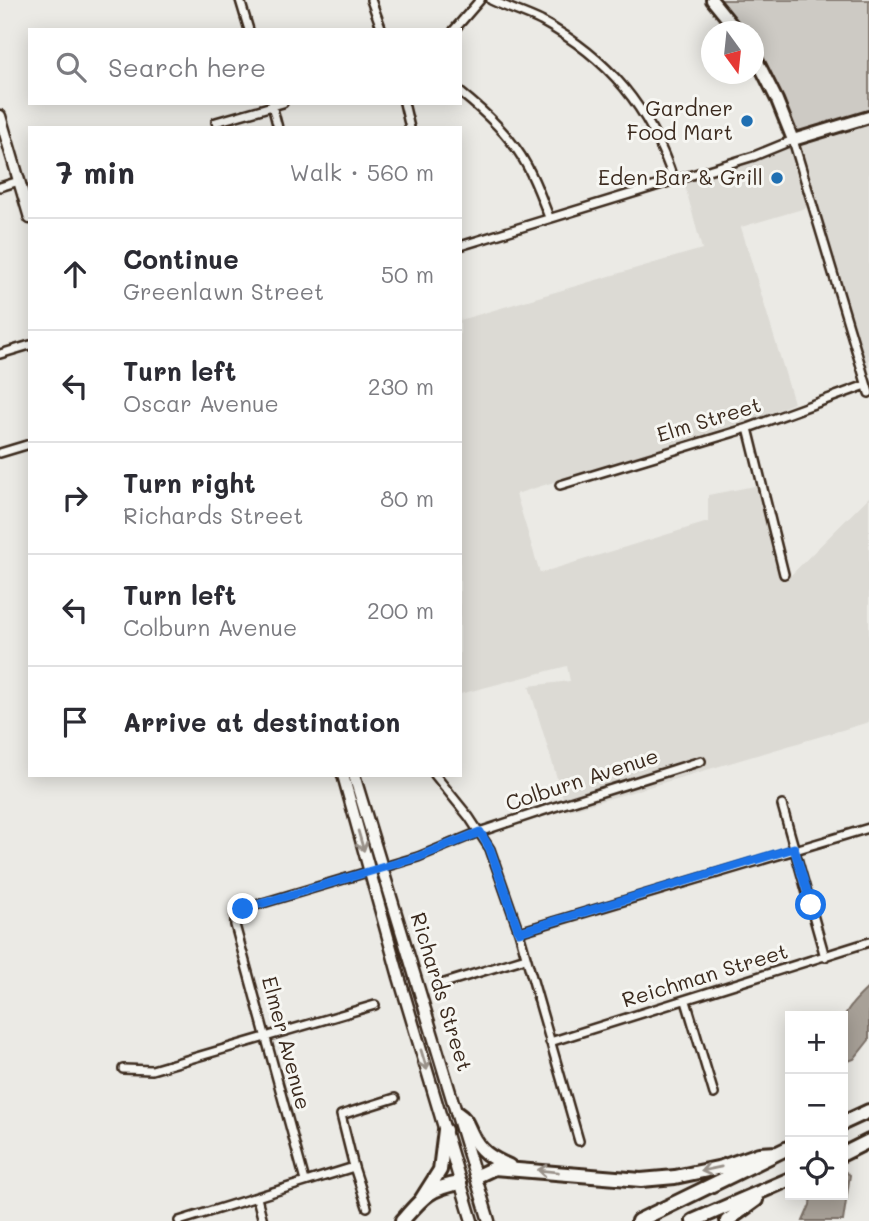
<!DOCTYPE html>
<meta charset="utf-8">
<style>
body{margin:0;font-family:Mali,sans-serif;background:#f2f2f3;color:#2b2b33}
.controls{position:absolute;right:21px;bottom:21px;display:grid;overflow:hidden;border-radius:0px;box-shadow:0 4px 18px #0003}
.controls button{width:63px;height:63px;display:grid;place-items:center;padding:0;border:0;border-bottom:2px solid #e1e1e2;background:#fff;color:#2b2b33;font:35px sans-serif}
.compass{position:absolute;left:701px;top:21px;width:63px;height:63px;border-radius:50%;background:#fff;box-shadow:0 4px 18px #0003;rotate:165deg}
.stop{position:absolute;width:21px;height:21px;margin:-16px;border:5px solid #1a73e8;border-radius:50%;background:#fff}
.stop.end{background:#1a73e8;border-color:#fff;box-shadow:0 2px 7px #0008}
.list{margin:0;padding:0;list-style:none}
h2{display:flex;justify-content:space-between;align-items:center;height:91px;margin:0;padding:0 28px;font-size:30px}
h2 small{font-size:23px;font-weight:400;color:#7c7c81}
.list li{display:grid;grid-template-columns:46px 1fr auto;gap:21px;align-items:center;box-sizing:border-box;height:112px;padding:0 28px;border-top:2px solid #e1e1e2}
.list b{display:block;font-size:26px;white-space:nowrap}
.list p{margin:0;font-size:23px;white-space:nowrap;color:#7c7c81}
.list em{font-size:23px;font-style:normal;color:#7c7c81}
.icon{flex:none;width:38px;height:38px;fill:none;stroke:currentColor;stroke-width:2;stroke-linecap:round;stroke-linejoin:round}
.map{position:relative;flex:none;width:869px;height:1221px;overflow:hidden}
.search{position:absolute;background:#fff;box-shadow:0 4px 18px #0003;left:28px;top:28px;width:434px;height:77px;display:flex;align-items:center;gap:18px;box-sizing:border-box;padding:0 24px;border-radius:0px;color:#7c7c81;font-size:26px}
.panel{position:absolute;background:#fff;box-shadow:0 4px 18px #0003;left:28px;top:126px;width:434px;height:651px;border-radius:0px}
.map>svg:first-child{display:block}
.built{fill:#dcdad4}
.green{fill:#cdcac4;stroke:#847a71;stroke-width:2}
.water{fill:#a8a198;stroke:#7c7167;stroke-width:2}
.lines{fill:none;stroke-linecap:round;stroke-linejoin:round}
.street-casing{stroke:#3b2a1e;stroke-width:12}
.secondary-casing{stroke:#3b2a1e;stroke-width:15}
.primary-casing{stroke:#3b2a1e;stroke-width:16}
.highway-casing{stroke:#3b2a1e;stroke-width:18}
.street{stroke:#f6f6f2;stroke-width:7}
.secondary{stroke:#f6f6f2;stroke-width:10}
.primary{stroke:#f6f6f2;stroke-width:10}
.highway{stroke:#f6f6f2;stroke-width:12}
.oneway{stroke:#989088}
.route{stroke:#1a73e8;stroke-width:9}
.poi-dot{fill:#1f6fb2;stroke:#f6f6f2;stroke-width:2.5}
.labels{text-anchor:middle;stroke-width:6;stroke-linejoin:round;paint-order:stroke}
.poi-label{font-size:21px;fill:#3b2a1e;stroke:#f6f6f2;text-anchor:end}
.street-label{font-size:21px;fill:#3b2a1e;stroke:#f6f6f2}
</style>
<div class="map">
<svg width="869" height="1221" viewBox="0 0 869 1221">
<rect width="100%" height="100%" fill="#ebeae5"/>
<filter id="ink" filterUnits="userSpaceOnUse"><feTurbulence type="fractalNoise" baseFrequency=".0143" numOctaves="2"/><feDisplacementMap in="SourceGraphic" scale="14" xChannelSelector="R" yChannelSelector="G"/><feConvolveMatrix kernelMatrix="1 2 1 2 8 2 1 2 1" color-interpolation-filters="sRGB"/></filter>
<g filter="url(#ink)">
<path class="built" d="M869,123V375L799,144Z
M791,144L809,207L741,227L794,403L766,415L516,494L540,573L708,522V495L760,485L783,580L789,577L869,497V722L567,811L529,686L570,681L567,666L460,694V320L702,249L684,182Z"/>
<path class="green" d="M706,0H869V113L787,138L754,62V32L730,31Z"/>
<path class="water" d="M869,987V1040L854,1059L843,1063C843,1019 836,1017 869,987Z
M843,1170L850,1175L843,1221H803L810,1205L811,1195H843Z"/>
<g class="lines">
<defs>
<path id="street" d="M240,0L249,30
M371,0L382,30
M491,0C507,8 525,13 541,21C609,58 650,108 674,181
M454,30L480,0
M460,92C486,113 511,136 527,166C536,182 542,200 549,217
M404,103L410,128
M272,105L278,128
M216,122L283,103
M0,187L19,181
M460,246L754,156L793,140L869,393
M0,354L30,345
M748,428L784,574
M0,453L30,444
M560,485L748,428L866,385
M435,775L469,817L490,849L519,932L579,1141
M782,805L825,957
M519,932L869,828
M441,984L526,958
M686,1001L714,1094
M550,1042L869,942
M123,1069L152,1070L375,1005
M354,1167L367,1207
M305,1181L235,925V914L243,909L418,857L479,832L551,808L701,761
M257,1198L263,1221
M179,1221L354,1167L341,1115L395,1098"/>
<path id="secondary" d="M0,116L30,218
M343,775L399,977L472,1221
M354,775L489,1221"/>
<path id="primary" d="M712,0L738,32
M754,54L777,100L793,140L869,117"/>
<path id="highway" d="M458,1114C466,1119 467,1125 471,1133C479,1151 491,1158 509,1166
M843,1123L869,1111
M843,1154L869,1141
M477,1176L494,1168L641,1180L675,1177L722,1167L759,1154L777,1153
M421,1200L440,1170L445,1130
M402,1221C422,1198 429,1188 460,1183
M638,1221L790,1147
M693,1221L790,1179
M727,1221L756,1200"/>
</defs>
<use href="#street" class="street-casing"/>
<use href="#secondary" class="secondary-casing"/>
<use href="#primary" class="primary-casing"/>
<use href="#highway" class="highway-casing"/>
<use href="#street" class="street"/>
<use href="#secondary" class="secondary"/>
<use href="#primary" class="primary"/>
<use href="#highway" class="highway"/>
</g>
<defs><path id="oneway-shaft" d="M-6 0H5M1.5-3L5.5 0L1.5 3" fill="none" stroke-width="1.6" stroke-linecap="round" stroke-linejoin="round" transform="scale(1.75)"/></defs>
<g class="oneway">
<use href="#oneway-shaft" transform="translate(361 841) rotate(74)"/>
<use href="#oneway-shaft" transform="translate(424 1060) rotate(73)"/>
<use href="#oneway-shaft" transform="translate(711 1169) rotate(168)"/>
<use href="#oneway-shaft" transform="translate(548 1171) rotate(-174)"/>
</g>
</g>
<g class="lines" filter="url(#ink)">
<path class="route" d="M243,909L418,857L480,832L490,849L519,932L794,848L811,905"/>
</g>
<g class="poi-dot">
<circle cx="747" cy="121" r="7"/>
<circle cx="777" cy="178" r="7"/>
</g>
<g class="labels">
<g class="poi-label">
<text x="733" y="116">Gardner<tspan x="733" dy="24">Food Mart</tspan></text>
<text x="763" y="185">Eden Bar &amp; Grill</text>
</g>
<g class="street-label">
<text transform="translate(709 420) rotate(-17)" y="7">Elm Street</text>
<text transform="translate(582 780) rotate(-18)" y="7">Colburn Avenue</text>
<text transform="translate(705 976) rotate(-17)" y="7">Reichman Street</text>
<text transform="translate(441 992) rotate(73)" y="7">Richards Street</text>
<text transform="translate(286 1043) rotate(75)" y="7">Elmer Avenue</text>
</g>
</g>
</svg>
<div class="controls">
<button>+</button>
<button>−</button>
<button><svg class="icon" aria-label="locate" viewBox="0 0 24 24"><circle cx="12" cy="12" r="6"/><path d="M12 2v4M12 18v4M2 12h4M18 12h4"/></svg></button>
</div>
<svg class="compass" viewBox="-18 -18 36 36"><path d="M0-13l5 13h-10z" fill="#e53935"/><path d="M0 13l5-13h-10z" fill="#7c7c81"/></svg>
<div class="stop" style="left:811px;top:905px"></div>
<div class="stop end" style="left:243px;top:909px"></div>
<div class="search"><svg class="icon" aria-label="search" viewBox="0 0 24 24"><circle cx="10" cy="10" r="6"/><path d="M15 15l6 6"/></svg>Search here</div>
<section class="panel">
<h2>7 min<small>Walk · 560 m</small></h2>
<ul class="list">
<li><svg class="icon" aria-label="ahead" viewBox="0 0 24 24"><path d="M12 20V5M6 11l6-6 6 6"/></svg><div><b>Continue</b><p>Greenlawn Street</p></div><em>50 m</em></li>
<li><svg class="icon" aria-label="left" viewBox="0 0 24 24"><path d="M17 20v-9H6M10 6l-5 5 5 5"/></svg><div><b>Turn left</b><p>Oscar Avenue</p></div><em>230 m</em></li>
<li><svg class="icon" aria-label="right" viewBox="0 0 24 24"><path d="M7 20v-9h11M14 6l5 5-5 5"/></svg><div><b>Turn right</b><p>Richards Street</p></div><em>80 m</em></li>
<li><svg class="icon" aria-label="left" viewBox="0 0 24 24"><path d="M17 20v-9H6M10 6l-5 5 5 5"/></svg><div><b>Turn left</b><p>Colburn Avenue</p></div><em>200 m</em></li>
<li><svg class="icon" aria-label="arrive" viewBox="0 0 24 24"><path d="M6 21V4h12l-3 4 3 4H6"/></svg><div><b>Arrive at destination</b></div></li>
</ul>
</section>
</div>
